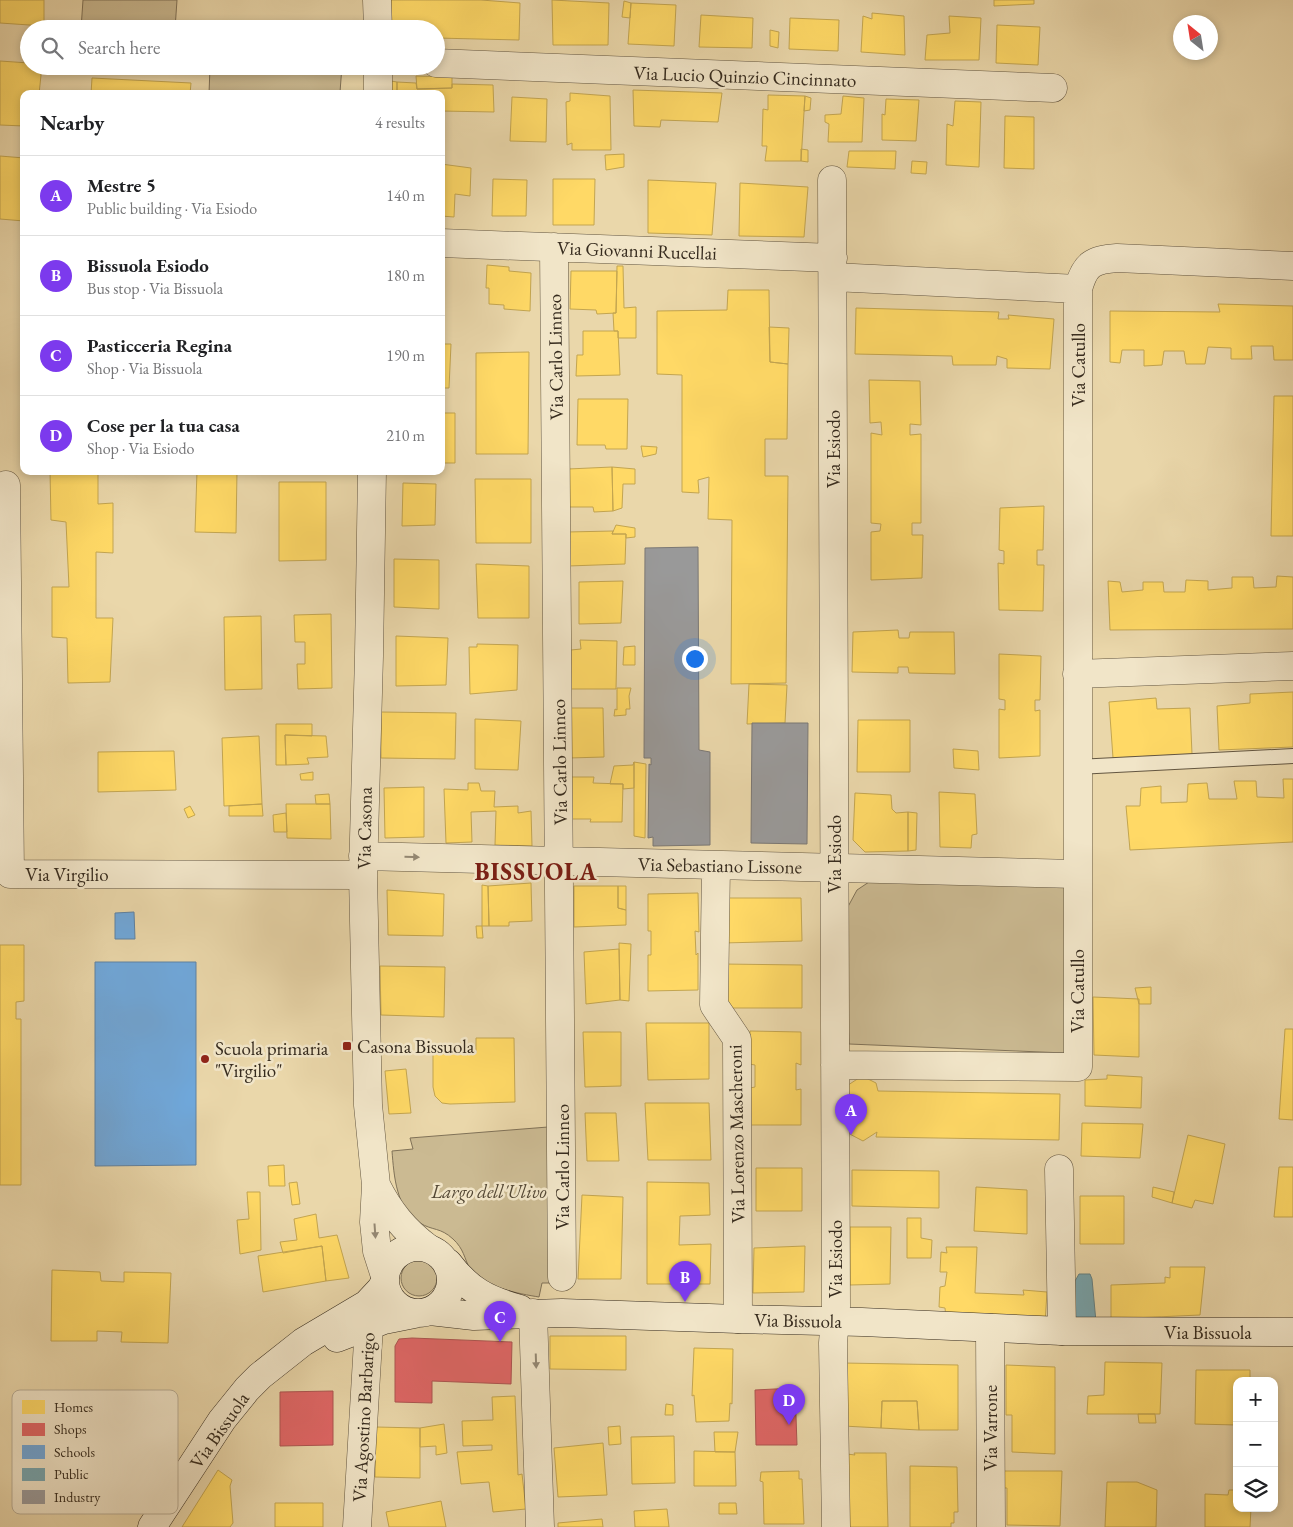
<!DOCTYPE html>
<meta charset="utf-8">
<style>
body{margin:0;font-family:"EB Garamond",serif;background:#f2f2f2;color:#202124}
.controls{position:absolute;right:15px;bottom:15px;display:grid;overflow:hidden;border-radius:10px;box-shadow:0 2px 8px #0003}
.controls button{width:45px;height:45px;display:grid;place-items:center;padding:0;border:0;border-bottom:1px solid #e0e0e0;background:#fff;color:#202124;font:25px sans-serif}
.compass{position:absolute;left:1173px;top:15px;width:45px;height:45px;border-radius:50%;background:#fff;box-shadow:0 2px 8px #0003;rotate:330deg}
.you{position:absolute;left:694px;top:658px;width:18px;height:18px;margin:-12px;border:4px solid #fff;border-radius:50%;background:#1a73e8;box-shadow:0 0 0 8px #1a73e833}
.badge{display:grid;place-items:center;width:32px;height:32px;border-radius:50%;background:#7c3aed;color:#fff;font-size:16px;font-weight:700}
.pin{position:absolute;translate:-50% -41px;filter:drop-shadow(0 1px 2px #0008)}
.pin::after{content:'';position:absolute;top:26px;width:18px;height:15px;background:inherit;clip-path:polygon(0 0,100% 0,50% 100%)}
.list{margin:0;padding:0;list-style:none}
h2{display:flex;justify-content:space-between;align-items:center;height:65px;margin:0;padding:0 20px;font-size:21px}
h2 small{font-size:16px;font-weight:400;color:#757577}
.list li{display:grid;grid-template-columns:32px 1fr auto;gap:15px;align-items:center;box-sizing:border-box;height:80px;padding:0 20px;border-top:1px solid #e0e0e0}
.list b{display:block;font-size:19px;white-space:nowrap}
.list p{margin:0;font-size:16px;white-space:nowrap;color:#757577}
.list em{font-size:16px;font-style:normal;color:#757577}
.icon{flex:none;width:28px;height:28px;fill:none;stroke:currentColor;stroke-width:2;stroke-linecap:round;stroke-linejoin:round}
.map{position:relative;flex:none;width:1293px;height:1527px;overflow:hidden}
.search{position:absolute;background:#fff;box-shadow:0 2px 8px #0003;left:20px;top:20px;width:425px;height:55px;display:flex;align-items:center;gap:12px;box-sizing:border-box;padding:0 18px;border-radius:28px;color:#757577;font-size:19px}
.panel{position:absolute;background:#fff;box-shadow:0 2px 8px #0003;left:20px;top:90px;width:425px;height:385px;border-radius:10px}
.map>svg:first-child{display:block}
.green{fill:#cbba92;stroke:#807258}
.homes{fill:#ffd966;stroke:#c3a550}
.shops{fill:#e06666;stroke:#ad5450}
.schools{fill:#6fa8dc;stroke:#5e82a3}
.public{fill:#76a5af;stroke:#638084}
.industry{fill:#999;stroke:#7b7874}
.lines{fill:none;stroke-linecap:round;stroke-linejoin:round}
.lane-casing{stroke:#635641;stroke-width:16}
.street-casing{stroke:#635641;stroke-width:29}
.secondary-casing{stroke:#362b1e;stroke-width:29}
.lane{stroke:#f1e5c8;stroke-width:14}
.street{stroke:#f1e5c8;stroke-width:28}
.secondary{stroke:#f1e5c8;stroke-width:28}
.oneway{fill:#948873}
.poi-dot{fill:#8f2418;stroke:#f1e5c8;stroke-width:2}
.labels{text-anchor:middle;stroke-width:5;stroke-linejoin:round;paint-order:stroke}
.street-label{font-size:19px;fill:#362b1e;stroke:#f1e5c8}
.poi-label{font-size:19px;fill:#362b1e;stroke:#f1e5c8;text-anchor:start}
.park-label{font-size:19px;font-style:italic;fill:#544835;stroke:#f1e5c8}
.district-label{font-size:24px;font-weight:bold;letter-spacing:1px;fill:#7a1f14;stroke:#f1e5c8}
.key{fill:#f1e5c8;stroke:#b9ad95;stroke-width:1}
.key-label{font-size:14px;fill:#362b1e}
</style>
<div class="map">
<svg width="1293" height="1527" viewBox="0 0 1293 1527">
<rect width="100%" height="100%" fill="#ead7aa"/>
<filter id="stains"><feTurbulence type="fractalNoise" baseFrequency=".004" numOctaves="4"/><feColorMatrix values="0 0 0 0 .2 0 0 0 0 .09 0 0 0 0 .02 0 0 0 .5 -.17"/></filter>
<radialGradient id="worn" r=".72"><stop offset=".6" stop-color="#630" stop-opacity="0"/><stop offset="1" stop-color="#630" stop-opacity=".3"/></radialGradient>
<path class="green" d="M83,0H177L175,29H81Z
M197,66H342L340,92L209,94L210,67Z
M869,882L1066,886L1065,1053L849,1044L844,914L857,890Z
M548,1127L550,1283H542L539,1297C520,1294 482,1287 470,1269C464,1258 464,1249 453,1239C440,1227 433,1231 420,1223C396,1209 394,1176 392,1151L413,1149L410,1138Z
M401 1278a18 18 0 1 1 36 0a18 18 0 1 1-36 0Z"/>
<path class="homes" d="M0,0H44V26L0,23Z
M391,0H481L520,3L519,40L436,38V29H390Z
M552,0L609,3L608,45H553Z
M994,0H1034V4L994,6Z
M624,1L631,3L630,18L622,17Z
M631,3L676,5L674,46L628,44Z
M872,13L904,16L905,55L861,52L863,16L872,19Z
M701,15L753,18L752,48L699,47Z
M949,16L981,18L979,60H925L927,35L950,33Z
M790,18L839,20L838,51L789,49Z
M997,25L1040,27L1038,65L996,63Z
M770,30L779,32L778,48L770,46Z
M0,61L29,63V66H42L39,94H24V126L0,125Z
M416,76L452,77V88L417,89Z
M92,78L191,83L190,94H91Z
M391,81L397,82V94H391Z
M397,82L416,83L417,89L452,88V84L493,85L494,112L441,111V94H397Z
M633,90L722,93L718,122L661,120L660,127L634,126Z
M570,93L610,96L611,150H572V143L567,145L566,102L570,101Z
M768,95L805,96L801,161H765L767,146H762L763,109L768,110Z
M805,96L811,98L810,110L804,111Z
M843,96L864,98L862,142H828L829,124L825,122V115L841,114Z
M512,97L547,99L546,142L510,141Z
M886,99L919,100L916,141L882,140V114L885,115Z
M955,101L981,102L979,167L946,165L947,124L953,126Z
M1005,116L1034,117V169L1004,168Z
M801,149L808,150V162L801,161Z
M849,151H896L895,169L847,167Z
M624,154V167L606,170L605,155Z
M0,156L24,158V221L0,219Z
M912,161L927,162L926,174L911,173Z
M441,164L471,168L470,196L455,194L454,217L441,216Z
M493,179L527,180L526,216H492Z
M553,179H595L594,225H553Z
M648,180L716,183L712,235L648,233Z
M740,183L808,187L804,237L739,236Z
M487,265L509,267V271L531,273L530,311L504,309V305L489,304V288H486Z
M617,266H623L624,308L636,307V338H618V331H614L613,313H616Z
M571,271H617L616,313L597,314L596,310L570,309Z
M728,290H769L770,362L788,364L787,439H765V476H788L786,683L731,684L732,520L708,519L709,477L698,480L699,493L682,492V375L657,374V311L727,310Z
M1218,304L1293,306V360H1274L1273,346H1251L1252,359H1231V348L1208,347L1205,364H1186L1184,351H1164L1162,365L1144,366V350H1122L1120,363L1110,362V311L1220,312Z
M856,308L999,312L998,319H1009L1008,315L1054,319L1050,369L1007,368V359L997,356L996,365H953L952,356L855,354Z
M769,327L789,328L788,364L770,362Z
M583,331H618L620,375L576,376L577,355H583Z
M441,344H451L449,388H441Z
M529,352L528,454H476V353Z
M869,380L920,381L921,425L910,424V435L921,434V523H912V535H923L922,578L871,580V532L880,531L881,524L871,523V433L882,435L881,422L870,423Z
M1274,396H1293V536H1271Z
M578,399H628L627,449H606L605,445H577Z
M441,413H455V463H441Z
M641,446L657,447L656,454L643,457Z
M612,467L635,469V484H623L622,508L613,511Z
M612,467L613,511L594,512L593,507H568V469Z
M50,471H98V504L113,503V553L96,552V618H113L110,682L68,683L67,638L52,637V587H69L66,522L51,520Z
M197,471H237L236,533L195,532Z
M475,479H531V543H476Z
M279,482H326V560L279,561Z
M403,483L436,484L435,525L402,526Z
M1044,506L1043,550H1037V565H1044L1043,611L999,610L998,563L1004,564V551L999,550L1000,508Z
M616,525L635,528V537L626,538V534H612Z
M613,531L612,534H626L625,564L568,566L567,532Z
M394,559L439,560V609L394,607Z
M476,564L529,566V618H478Z
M1277,576L1293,577V629L1110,630L1108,581L1120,582L1122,592L1143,590V582H1163L1164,592H1185L1186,580L1208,581V590L1232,588V577H1253L1254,588L1276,587Z
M623,581L621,623L579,624V582Z
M331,614L332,688L298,689L297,664H305V642H295L294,615Z
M261,616L262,689L225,690L224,617Z
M898,630L899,638H909L910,632H954L955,674L909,673L908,667H898V673L852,672L853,632Z
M396,636L448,638L446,685L396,686Z
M580,640L617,641L616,689H571V650L581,649Z
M477,644L518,645L517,690L470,694L469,647H477Z
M635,646V665H623L624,647Z
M999,654L1041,656L1040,700H1035V711L1040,710V756L999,758V709L1005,710V700L999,699Z
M749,684L787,685L785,723L747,724Z
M617,688H631L629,696L630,709H626V715L614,716L615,709L617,710Z
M1293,692V747L1219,750L1217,706L1250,703V694Z
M1156,698L1157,709L1190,708L1192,754L1113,758L1109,702Z
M568,708H603L604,757L569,758Z
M381,712L456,713L455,759L381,758Z
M475,719L521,721L518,770L475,769Z
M858,720H910V772H857Z
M276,724H312V736L285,735L286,765H276Z
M285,735L326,736L328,757L307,758L309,764L286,765Z
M259,736L262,804L224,806L222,738Z
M953,749L978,751L979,770L954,768Z
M174,751L176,790L98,792V752Z
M634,762L646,764L645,838L634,836Z
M634,762V788L623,789V784H610L614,766L633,765Z
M313,772V780H301L300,774Z
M570,777H594L593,783L623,784L622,822H590L591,819H571Z
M1283,779H1293V842L1130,850L1126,806H1140L1141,788L1161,786V803L1187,802L1188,784L1207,783L1209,799H1237L1234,781H1256L1257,797L1284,798Z
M468,783H479L481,791H495L494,807L518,806V813L531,811L532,846L495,845L496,811L471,812L472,842L446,843L444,789L468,790Z
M424,787V837L385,838L384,788Z
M939,792L975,794L977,834L972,835L971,848L940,847Z
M855,793L891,795L892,809L896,813L908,812V851L865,852L853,840Z
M329,794L330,804H316L315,795Z
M262,804L263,816H229V806Z
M286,804H330L331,839L287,838Z
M190,806L195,815L188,818L184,809Z
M908,812L917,813L916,850L908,851Z
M286,813L287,832H274L273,815Z
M531,883L532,921L509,922V926H489L488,886Z
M482,885L488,886L489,926H482Z
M574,886H618V908L626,910V925L574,927Z
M618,886H626V910L618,908Z
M387,890L444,894L443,936L388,935Z
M698,893L699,932L695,931L696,955L698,953V990L648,991V955H651V931H648V894Z
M722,898H801L802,941L723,943Z
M476,926H482L483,938H477Z
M619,943L631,944L629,1001L620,1000Z
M0,945H24V1001L16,1002V1019H21V1185H0Z
M619,949L620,1000L586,1004L584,952Z
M722,964L802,965V1008H722Z
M380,966L445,967L444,1017L381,1015Z
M1151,987V1004H1139L1135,988Z
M1093,997L1139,999V1057L1094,1055Z
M646,1023H709V1079L648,1080Z
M1285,1029H1293V1120L1279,1119Z
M750,1031L801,1032V1065L796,1063V1090L801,1089V1125H749L750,1088L755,1087V1065L749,1064Z
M583,1032H621V1086L585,1087Z
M476,1038H514L515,1102L450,1104L442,1103L435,1096L433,1087V1054L476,1053Z
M406,1069L411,1113L389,1114L385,1071Z
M1107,1075L1142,1077L1141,1108L1085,1106V1080L1107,1079Z
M862,1076L876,1083L878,1091L1060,1094L1059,1140L876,1137L877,1132L863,1141L842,1130V1089Z
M645,1103H709L711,1160H648Z
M585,1113H616L619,1161H587Z
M1082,1123L1143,1124L1140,1158L1081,1156Z
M1188,1135L1225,1144L1213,1204L1195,1200L1192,1208L1172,1203Z
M284,1165L285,1186H269L268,1166Z
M1279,1167H1293V1217H1274Z
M756,1168H802V1211H756Z
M852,1170L939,1171V1208L852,1206Z
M297,1182L300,1204L292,1205L289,1183Z
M647,1182L709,1183L710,1215L680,1216L679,1245L711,1244L710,1284H647Z
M976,1187L1027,1190V1234L974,1231Z
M1153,1187L1174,1192L1172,1203L1152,1197Z
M247,1192H260L261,1250L240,1254L237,1220L249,1219Z
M582,1195L623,1197L621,1279H578Z
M1080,1196H1124V1244H1080Z
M316,1214L319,1238L337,1235L349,1278L326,1281L322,1246L283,1253L280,1242L297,1240L294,1219Z
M907,1218H921V1238L932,1240L931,1258H907Z
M850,1227H891L890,1284L850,1285Z
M322,1246L326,1281L263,1292L258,1256Z
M805,1246L804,1292L753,1293L754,1248Z
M946,1247H977L975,1293L1024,1295L1023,1290L1047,1292L1045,1323L946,1318L945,1308L939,1307L940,1287L945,1286L947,1272H940L941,1252L947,1253Z
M1170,1267H1205L1200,1315L1111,1319V1285L1165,1283V1277L1170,1278Z
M52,1270L100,1272L101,1281L124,1282V1272L171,1273L168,1343L121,1342L122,1332L97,1331V1341H51Z
M550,1336H626V1370L550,1369Z
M694,1348L733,1349L732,1404L730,1403L729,1421L696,1422L694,1395L692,1396Z
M1105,1362L1162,1363L1160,1414H1087L1088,1396L1104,1395Z
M843,1363L958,1365V1430H919L917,1401H882L881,1428L843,1426Z
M1006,1365L1055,1367V1454L1012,1452V1415H1006Z
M1196,1370H1250V1381H1237V1425L1195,1424Z
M515,1396L518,1475L522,1474L526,1509L493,1512L489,1482L461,1484L457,1452L492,1450V1445L463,1446L462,1421L493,1420L492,1397Z
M882,1401H917L919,1430L881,1428Z
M666,1404L673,1405V1415H665Z
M1138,1414H1155L1156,1423H1139Z
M444,1424L447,1453L436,1455V1446L420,1447V1428Z
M620,1426L621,1444L609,1445L608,1427Z
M376,1427L420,1428V1478L375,1477Z
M714,1432H738L735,1452H715Z
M674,1436L675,1483L632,1484L631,1437Z
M603,1443L607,1495L558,1497L554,1448Z
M694,1451L735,1452L736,1486H694Z
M854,1453H886L888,1527H848L847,1454L855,1455Z
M910,1466L957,1467L958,1512H954V1523H951V1527H910Z
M218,1470L232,1480L230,1486L233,1523L230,1527H182Z
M799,1471V1479H802L804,1524H764L763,1482L760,1481L761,1472Z
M1003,1471H1062L1060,1526L1007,1525V1488H1003Z
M1107,1482H1137L1157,1490L1156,1527H1105Z
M1229,1490H1237V1508H1251L1250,1527H1205V1494L1228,1495Z
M441,1501L446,1527H389L386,1512Z
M275,1503H323V1527H275Z
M719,1503H736L737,1514H719Z
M667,1509L669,1527H635L634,1511Z
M602,1519L603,1527H558V1523Z"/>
<path class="shops" d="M412,1338L512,1342L511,1384L432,1381V1403L395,1402V1346L399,1339Z
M795,1388L797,1445H756L755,1390Z
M333,1391V1445L280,1446V1392Z"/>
<path class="schools" d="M134,912L135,939H115V913Z
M95,962H196V1165L95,1166Z"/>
<path class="public" d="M1079,1274H1090L1092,1279L1096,1322H1075V1281Z"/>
<path class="industry" d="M698,547L699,750L710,752V845L653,846V837L648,838L649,764L651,765V758H644L645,548Z
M752,723H808L807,844L751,843Z"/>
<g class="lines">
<defs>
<path id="lane" d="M1077,767L1293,756
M108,1504V1481H183"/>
<path id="street" d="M377,0L378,29
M436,63L1053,88
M378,94V66
M832,180L836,1306L833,1343L836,1527
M441,243L833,258
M554,247L562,1277
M833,277L1078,289
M372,471L369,656L363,875L368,1105L376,1185L374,1222L377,1251L385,1276
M6,485L10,874L363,875
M1077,674L1293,666
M363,856L1076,874
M716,865L714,1005L737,1039L738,1319
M835,1065L1078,1067V289C1085,264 1092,260 1117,258L1293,266
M1059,1169L1062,1331
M376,1185C389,1211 404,1230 428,1248
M533,1313L540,1527
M990,1328L991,1527
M357,1527L369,1325L362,1308"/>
<path id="secondary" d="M385 1280a33 33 0 1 1 66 0a33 33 0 1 1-66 0Z
M448,1263C468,1290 487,1300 520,1309
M430,1311L474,1316L562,1313L738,1319L862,1322L1062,1331L1293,1332
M337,1338L384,1320L419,1313
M152,1527L222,1420L247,1389L260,1376L303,1342L367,1304L381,1289L385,1282"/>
</defs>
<use href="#lane" class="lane-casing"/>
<use href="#street" class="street-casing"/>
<use href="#secondary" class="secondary-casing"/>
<use href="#lane" class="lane"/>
<use href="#street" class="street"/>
<use href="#secondary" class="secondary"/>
</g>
<defs><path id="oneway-solid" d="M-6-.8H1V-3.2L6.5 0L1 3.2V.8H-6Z" transform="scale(1.25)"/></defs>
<g class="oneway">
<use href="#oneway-solid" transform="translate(412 857) rotate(1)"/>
<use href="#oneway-solid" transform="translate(375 1231) rotate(86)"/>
<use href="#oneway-solid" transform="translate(536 1361) rotate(88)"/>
</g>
<g class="poi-dot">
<rect x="342" y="1041" width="10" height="10" rx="2.5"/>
<circle cx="205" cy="1059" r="5"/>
</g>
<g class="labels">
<g class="street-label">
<text transform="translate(745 76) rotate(2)" y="7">Via Lucio Quinzio Cincinnato</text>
<text transform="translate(637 250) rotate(2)" y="7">Via Giovanni Rucellai</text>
<text transform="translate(555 357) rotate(-91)" y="7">Via Carlo Linneo</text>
<text transform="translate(1078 365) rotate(-90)" y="7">Via Catullo</text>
<text transform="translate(833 449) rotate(-90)" y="7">Via Esiodo</text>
<text transform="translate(559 762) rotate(-91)" y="7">Via Carlo Linneo</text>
<text transform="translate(364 828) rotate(-89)" y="7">Via Casona</text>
<text transform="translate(834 854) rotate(-90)" y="7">Via Esiodo</text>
<text transform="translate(720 865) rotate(1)" y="7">Via Sebastiano Lissone</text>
<text x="67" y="881">Via Virgilio</text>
<text transform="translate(1077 991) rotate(-90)" y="7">Via Catullo</text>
<text transform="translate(736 1134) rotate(-91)" y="7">Via Lorenzo Mascheroni</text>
<text transform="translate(562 1167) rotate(-90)" y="7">Via Carlo Linneo</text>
<text transform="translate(835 1259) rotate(-90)" y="7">Via Esiodo</text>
<text transform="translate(798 1320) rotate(1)" y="7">Via Bissuola</text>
<text x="1208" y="1339">Via Bissuola</text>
<text transform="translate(363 1417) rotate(-87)" y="7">Via Agostino Barbarigo</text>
<text transform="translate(990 1428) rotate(-90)" y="7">Via Varrone</text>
<text transform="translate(219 1430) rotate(-55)" y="7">Via Bissuola</text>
</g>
<g class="poi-label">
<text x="357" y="1053">Casona Bissuola</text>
<text x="215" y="1055">Scuola primaria<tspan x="215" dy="22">"Virgilio"</tspan></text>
</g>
<g class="park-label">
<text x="489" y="1198">Largo dell'Ulivo</text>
</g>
<g class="district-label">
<text x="536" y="880">BISSUOLA</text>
</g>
</g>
<rect x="12" y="1390" width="166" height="124" rx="8" class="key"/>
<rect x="22" y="1400" width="23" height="14" fill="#ffd966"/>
<rect x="22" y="1423" width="23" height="13" fill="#e06666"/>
<rect x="22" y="1445" width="23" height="14" fill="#6fa8dc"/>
<rect x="22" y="1468" width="23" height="13" fill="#76a5af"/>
<rect x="22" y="1490" width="23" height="14" fill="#999"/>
<g class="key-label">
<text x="54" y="1412">Homes</text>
<text x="54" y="1434">Shops</text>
<text x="54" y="1457">Schools</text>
<text x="54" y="1479">Public</text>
<text x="54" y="1502">Industry</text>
</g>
<rect width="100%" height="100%" filter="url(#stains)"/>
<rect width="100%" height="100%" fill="url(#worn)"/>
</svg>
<div class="controls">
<button>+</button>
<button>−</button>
<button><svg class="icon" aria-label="layers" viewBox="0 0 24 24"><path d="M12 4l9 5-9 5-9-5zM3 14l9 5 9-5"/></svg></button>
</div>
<svg class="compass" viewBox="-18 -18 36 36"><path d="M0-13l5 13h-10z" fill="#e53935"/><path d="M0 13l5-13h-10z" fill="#757577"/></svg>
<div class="you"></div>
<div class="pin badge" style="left:851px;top:1135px">A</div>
<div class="pin badge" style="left:685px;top:1302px">B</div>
<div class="pin badge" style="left:500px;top:1342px">C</div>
<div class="pin badge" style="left:789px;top:1425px">D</div>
<div class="search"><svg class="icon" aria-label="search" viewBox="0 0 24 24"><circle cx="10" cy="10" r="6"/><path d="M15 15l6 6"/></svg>Search here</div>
<section class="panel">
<h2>Nearby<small>4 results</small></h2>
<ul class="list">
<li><span class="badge">A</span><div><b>Mestre 5</b><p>Public building · Via Esiodo</p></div><em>140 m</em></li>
<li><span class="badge">B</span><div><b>Bissuola Esiodo</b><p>Bus stop · Via Bissuola</p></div><em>180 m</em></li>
<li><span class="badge">C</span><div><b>Pasticceria Regina</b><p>Shop · Via Bissuola</p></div><em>190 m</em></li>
<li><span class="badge">D</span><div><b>Cose per la tua casa</b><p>Shop · Via Esiodo</p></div><em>210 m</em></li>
</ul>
</section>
</div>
